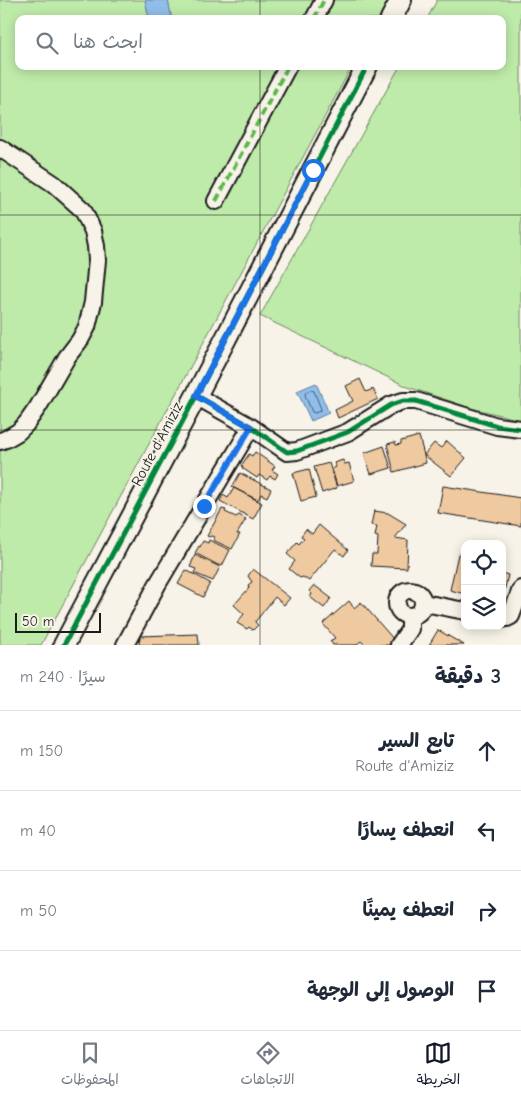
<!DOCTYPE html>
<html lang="ar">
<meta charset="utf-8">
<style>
body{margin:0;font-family:"Comic Neue","Playpen Sans Arabic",sans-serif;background:#f2f2f3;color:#1f2937;direction:rtl}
.controls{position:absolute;right:15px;bottom:15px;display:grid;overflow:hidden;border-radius:10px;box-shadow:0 2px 12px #0003}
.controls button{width:45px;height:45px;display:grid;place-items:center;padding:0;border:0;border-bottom:1px solid #e0e1e3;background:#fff;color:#1f2937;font:25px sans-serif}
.scale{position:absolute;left:15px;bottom:12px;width:86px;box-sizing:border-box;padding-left:5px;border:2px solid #1c1c1c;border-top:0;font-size:14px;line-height:18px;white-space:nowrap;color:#1c1c1c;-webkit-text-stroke:4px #f7f3e8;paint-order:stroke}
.stop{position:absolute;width:15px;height:15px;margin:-11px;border:4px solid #1a73e8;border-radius:50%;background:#fff}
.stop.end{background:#1a73e8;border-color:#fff;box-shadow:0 1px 5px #0008}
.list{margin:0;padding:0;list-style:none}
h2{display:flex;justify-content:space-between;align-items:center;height:65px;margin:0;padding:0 20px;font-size:21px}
h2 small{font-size:16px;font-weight:400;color:#747a83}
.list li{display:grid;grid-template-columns:32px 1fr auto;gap:15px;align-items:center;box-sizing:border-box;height:80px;padding:0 20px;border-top:1px solid #e0e1e3}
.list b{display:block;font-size:19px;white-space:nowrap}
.list p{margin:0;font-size:16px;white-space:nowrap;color:#747a83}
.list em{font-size:16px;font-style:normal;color:#747a83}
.icon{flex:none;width:28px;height:28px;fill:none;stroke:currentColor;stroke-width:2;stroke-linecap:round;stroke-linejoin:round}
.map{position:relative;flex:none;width:521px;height:645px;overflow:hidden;direction:ltr}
.search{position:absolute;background:#fff;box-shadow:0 2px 12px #0003;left:15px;right:15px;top:15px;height:55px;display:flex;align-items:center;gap:12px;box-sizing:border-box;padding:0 18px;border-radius:10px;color:#747a83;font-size:19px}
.sheet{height:385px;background:#fff}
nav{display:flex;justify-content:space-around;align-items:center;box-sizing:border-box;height:70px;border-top:1px solid #e0e1e3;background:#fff;font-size:14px;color:#747a83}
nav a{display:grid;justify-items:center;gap:2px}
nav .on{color:#111827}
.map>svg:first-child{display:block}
.green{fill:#beeba9;stroke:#6d8462}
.water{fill:#90bdea;stroke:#627d98}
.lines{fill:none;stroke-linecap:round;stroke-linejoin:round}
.shore{stroke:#4a5c6e;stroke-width:1}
.building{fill:#efc99f;stroke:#1c1c1c}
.minor-casing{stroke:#1c1c1c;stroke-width:20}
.major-casing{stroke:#1c1c1c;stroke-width:24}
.minor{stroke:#f7f3e8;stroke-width:16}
.major{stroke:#f7f3e8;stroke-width:20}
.quiet{stroke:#58b947;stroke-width:4;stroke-dasharray:8 4;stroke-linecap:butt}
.cycleway-casing{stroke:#f7f3e8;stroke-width:8}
.cycleway{stroke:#00873e;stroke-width:5}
.route{stroke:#1a73e8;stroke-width:6}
.grid{fill:none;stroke:#1c1c1c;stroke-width:1;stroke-opacity:0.55}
.labels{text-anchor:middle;stroke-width:4;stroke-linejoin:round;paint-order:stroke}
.street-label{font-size:15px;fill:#1c1c1c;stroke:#f7f3e8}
</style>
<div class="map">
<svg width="521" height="645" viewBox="0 0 521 645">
<rect width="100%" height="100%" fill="#f7f3e8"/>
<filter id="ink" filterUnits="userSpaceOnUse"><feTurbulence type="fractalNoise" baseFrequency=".02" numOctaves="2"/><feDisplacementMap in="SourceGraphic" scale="10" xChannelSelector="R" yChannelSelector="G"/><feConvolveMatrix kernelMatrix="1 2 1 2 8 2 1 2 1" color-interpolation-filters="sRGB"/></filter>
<g filter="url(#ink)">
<path class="green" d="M0,0H388L378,19H19V66H352L41,645H0Z
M437,0H521V420L471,408L408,387L260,316L400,66H502V19H427Z"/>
<path class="water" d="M145,0H168L172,19H149Z
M316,383L329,413L311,421L297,391Z"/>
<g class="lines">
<path class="shore" d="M311,390L314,391L321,409L320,411L315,413L312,412L305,395L306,392Z"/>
</g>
<path class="building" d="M360,379L366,392L373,389L378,399L338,418L335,410L353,401L346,386Z
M419,436L426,463L394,472L387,444L395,442L396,445L401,444V441Z
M447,441L466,458L451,476L424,455L434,443L441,448Z
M384,446L391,468L371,474L364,453Z
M255,452L275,466L272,470L278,474L275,479L270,476L267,480L259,475L257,478L242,468L243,467L241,466L249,454L252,456Z
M343,460L344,464L349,463L354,481L337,486L332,469L336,467L334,463Z
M329,463L337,488L322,493L314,467Z
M309,469L316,497L301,501L293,473Z
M240,473L271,489L267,497L261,494L258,500L232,487Z
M443,486L521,498V526L438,513Z
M234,488L262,503L253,519L220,501L223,495L228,498Z
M222,509L226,510L225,512L236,517L239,515L246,519L237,534H240L232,549L213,540L215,537L211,536L209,537L207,536Z
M374,511L388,513L406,524L395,538L408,540L407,568L371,566L372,554H377L378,537L375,536L377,526L371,525Z
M319,525L348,550L344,556L335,549L309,581L303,577L300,578L289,569L295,561L287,554L297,542L299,544L304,538L301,536L306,529L312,534Z
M209,540L230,550L222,566L218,565L195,553L199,546L200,547L203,541L208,543Z
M458,554L465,555V594L450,590Z
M195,555L220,567L213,581L194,573L196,569L190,567Z
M253,569L290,598L284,605L275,597L255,622L258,625L253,630L249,627L247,629L237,623L244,614L234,605L249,588L248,585L252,582L248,576Z
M186,570L210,583L203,597L178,584Z
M502,573L508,575L502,601Z
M314,585L331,598L324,608L310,597L312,594L309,591Z
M349,601L354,608L361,602L395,641L391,645H365L361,641L356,645H333L330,641L335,638L323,624Z
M438,630L464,645H429Z
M198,634L199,645H139L140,636Z"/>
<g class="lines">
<defs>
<path id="minor" d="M314,19L324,0
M0,148L54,184L83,210L93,231L96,246L97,260L93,302L87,327L80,340L67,357L38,407L26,424L18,432L6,439L0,441
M216,201L288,66
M196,396L251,427L287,452L297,451L348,432L391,405L403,401H416L497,426L521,429
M397 603a13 13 0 1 1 26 0a13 13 0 1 1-26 0Z
M424,603L465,611
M502,619L507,618L511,616L521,589
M125,645L157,585L251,427
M399,645L410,629V616"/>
<path id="major" d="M391,19L401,0
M64,645L196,396L367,66"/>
</defs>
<use href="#minor" class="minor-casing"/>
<use href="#major" class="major-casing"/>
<use href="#minor" class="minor"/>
<use href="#major" class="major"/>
<path class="quiet" d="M314,19L324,0
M216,201L288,66"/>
<defs>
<path id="cycleway" d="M196,396L251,427L287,452L297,451L348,432L391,405L403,401H416L497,426L521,429
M64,645L196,396L367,66"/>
</defs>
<use href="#cycleway" class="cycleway-casing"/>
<use href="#cycleway" class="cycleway"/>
</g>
</g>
<g class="lines" filter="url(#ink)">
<path class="route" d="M204,506L251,427L196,396L313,170"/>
</g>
<path class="grid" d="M260,0V19M260,66V645M0,215H521M0,430H521"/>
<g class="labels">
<g class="street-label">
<text transform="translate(157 444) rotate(-62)" y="5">Route d'Amiziz</text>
</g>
</g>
</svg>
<div class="controls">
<button><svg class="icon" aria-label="locate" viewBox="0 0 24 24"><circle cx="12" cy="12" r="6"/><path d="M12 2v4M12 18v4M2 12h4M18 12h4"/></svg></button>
<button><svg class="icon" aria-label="layers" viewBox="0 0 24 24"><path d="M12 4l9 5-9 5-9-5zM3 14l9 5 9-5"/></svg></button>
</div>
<div class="scale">50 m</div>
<div class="stop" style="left:313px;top:170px"></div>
<div class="stop end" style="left:204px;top:506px"></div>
<div class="search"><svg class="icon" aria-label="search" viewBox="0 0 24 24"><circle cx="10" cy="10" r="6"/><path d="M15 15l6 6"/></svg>ابحث هنا</div>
</div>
<section class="sheet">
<h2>3 دقيقة<small>سيرًا · 240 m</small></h2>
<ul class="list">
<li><svg class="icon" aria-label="ahead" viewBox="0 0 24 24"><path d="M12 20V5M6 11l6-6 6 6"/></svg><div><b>تابع السير</b><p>Route d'Amiziz</p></div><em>150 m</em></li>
<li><svg class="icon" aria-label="left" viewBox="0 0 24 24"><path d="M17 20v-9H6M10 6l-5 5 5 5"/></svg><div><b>انعطف يسارًا</b></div><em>40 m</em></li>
<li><svg class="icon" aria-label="right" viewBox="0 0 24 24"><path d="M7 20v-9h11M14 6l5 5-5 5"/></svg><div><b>انعطف يمينًا</b></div><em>50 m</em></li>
<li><svg class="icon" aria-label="arrive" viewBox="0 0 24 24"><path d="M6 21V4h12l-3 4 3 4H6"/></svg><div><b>الوصول إلى الوجهة</b></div></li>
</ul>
</section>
<nav>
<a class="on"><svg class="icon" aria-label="map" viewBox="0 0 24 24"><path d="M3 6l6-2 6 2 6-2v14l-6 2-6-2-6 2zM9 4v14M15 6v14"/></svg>الخريطة</a>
<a><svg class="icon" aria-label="directions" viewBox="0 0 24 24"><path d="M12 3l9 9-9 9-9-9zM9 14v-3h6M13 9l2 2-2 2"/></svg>الاتجاهات</a>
<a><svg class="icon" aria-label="saved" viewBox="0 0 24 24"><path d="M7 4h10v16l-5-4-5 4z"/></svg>المحفوظات</a>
</nav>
